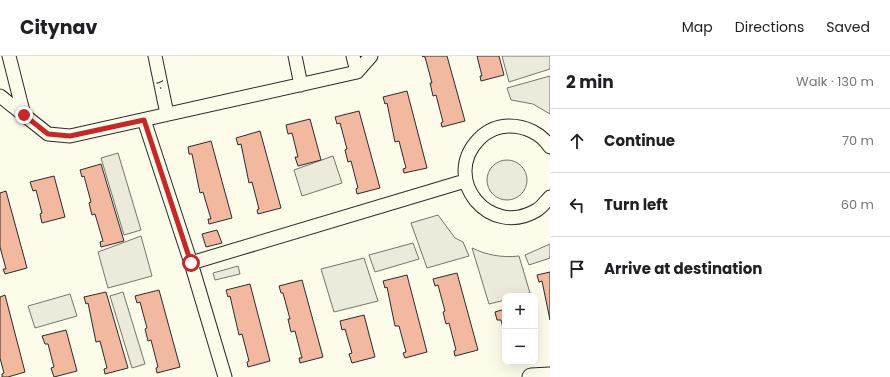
<!DOCTYPE html>
<meta charset="utf-8">
<style>
body{margin:0;font-family:Poppins,sans-serif;background:#f2f2f2;color:#202124}
.controls{position:absolute;right:12px;bottom:12px;display:grid;overflow:hidden;border-radius:8px;box-shadow:0 4px 16px #0002}
.controls button{width:36px;height:36px;display:grid;place-items:center;padding:0;border:0;border-bottom:1px solid #e0e0e0;background:#fff;color:#202124;font:20px sans-serif}
.stop{position:absolute;width:12px;height:12px;margin:-9px;border:3px solid #c62828;border-radius:50%;background:#fff}
.stop.end{background:#c62828;border-color:#fff;box-shadow:0 1px 4px #0008}
.list{margin:0;padding:0;list-style:none}
h2{display:flex;justify-content:space-between;align-items:center;height:52px;margin:0;padding:0 16px;font-size:17px}
h2 small{font-size:13px;font-weight:400;color:#757577}
.list li{display:grid;grid-template-columns:26px 1fr auto;gap:12px;align-items:center;box-sizing:border-box;height:64px;padding:0 16px;border-top:1px solid #e0e0e0}
.list b{display:block;font-size:15px;white-space:nowrap}
.list em{font-size:13px;font-style:normal;color:#757577}
.icon{flex:none;width:22px;height:22px;fill:none;stroke:currentColor;stroke-width:2;stroke-linecap:round;stroke-linejoin:round}
.map{position:relative;flex:none;width:550px;height:321px;overflow:hidden}
header{display:flex;align-items:center;gap:24px;box-sizing:border-box;height:56px;padding:0 20px;background:#fff;border-bottom:1px solid #e0e0e0}
header strong{font-size:19px}
nav{display:flex;gap:22px;margin-inline-start:auto;font-size:14px}
main{display:flex}
aside{flex:1;background:#fff}
.map>svg:first-child{display:block}
.green{fill:#ecebdb;stroke:#74746e}
.building{fill:#f2b8a0;stroke:#2b2b2b}
.lines{fill:none;stroke-linecap:round;stroke-linejoin:round}
.minor-casing{stroke:#2b2b2b;stroke-width:15}
.tertiary-casing{stroke:#2b2b2b;stroke-width:19}
.minor{stroke:#fdfbea;stroke-width:13}
.tertiary{stroke:#fdfbea;stroke-width:17}
.route{stroke:#c62828;stroke-width:5}
.labels{text-anchor:middle;stroke-width:3;stroke-linejoin:round;paint-order:stroke}
.street-label{font-size:11px;fill:#2b2b2b;stroke:#fdfbea}
</style>
<header>
<strong>Citynav</strong>
<nav><a>Map</a><a>Directions</a><a>Saved</a></nav>
</header>
<main>
<div class="map">
<svg width="550" height="321" viewBox="0 0 550 321">
<rect width="100%" height="100%" fill="#fdfbea"/>
<path class="green" d="M502,0H550V13L509,26Z
M550,20V58L533,48L511,44L507,32Z
M118,97L141,174L124,179L101,102Z
M333,100L342,127L302,140L294,114Z
M487 124a20 20 0 1 1 40 0a20 20 0 1 1-40 0Z
M438,159L455,182L463,186L469,200L427,212L411,167Z
M141,180L152,220L108,232L98,196Z
M413,187L419,203L375,216L369,199Z
M550,188V202L529,209L525,199Z
M472,192C486,199 503,202 519,200L530,237L518,240H505V244L489,248Z
M364,202L378,245L334,256L321,213Z
M238,210L240,218L215,224L213,217Z
M123,236L145,308L132,312L110,240Z
M70,238L77,260L35,272L28,250Z"/>
<path class="building" d="M422,0H447L465,65L442,71L441,67L443,66L436,39L433,40L430,27H432L425,1Z
M477,0H499L504,19L481,25L480,20H482Z
M407,35L427,112L404,117L403,113L406,112L399,85L395,86L387,47L385,48L383,41Z
M359,55L380,132L357,138L356,133L358,132L351,105L348,106L345,94L347,93L340,67L337,68L335,61Z
M310,63L321,104L298,110L295,101H298L292,77L288,78L286,69Z
M260,75L281,152L258,158L257,154L259,153L252,126L249,127L241,88L238,89L236,82Z
M211,85L232,162L209,168L208,163H211L203,136L200,137L192,98H189L188,91Z
M101,108L124,185L101,191L100,186L103,185L95,158L92,159L89,147L91,146L84,120L82,121L80,114Z
M54,120L65,161L42,167L40,158L42,157L36,134L33,135L30,126Z
M6,135L27,212L5,218L3,213H6L0,191V137Z
M217,174L222,187L206,191L202,178Z
M550,216V264L542,225L539,226L537,219Z
M457,217L478,294L455,300L454,295L456,294L449,267L446,268L443,256L445,255L438,229L435,230L433,223Z
M407,219L427,296L405,302L403,297L406,296L399,270H395L387,231L385,232L383,225Z
M302,224L323,301L300,307L299,302H302L295,275L291,276L288,263H290L283,237H281L279,230Z
M250,228L270,305L248,311L247,306L249,305L242,278L239,279L230,240L228,241L226,234Z
M159,234L180,311L157,317L156,312L158,311L151,284L148,285L145,273L147,272L140,246L137,247L135,240Z
M106,236L128,312L105,318L104,313L107,312L100,285L96,286L88,247L86,248L84,241Z
M5,239L25,316L8,321H2V318L4,317L0,302V241Z
M505,253V280L501,264H497L495,256Z
M364,259L375,301L352,307L349,298L352,297L345,273L342,274L340,265Z
M66,274L77,315L54,321L51,312L54,311L48,288H45L42,280Z"/>
<g class="lines">
<defs>
<path id="minor" d="M9,0L24,59
M155,0L167,58
M295,0L301,29
M353,0L357,16
M0,40L48,78L70,80L357,16L371,0
M144,64L191,207L225,321
M550,91C541,77 525,70 509,70C497,70 487,75 479,83C440,123 490,183 537,154C542,151 546,145 550,141
M191,207L465,125"/>
<path id="tertiary" d="M531,321L550,320"/>
</defs>
<use href="#minor" class="minor-casing"/>
<use href="#tertiary" class="tertiary-casing"/>
<use href="#minor" class="minor"/>
<use href="#tertiary" class="tertiary"/>
</g>
<g class="lines">
<path class="route" d="M24,59L48,78L70,80L144,64L191,207"/>
</g>
<g class="labels">
<g class="street-label">
<text transform="translate(161 29) rotate(78)" y="4">۱۰</text>
</g>
</g>
</svg>
<div class="controls">
<button>+</button>
<button>−</button>
</div>
<div class="stop" style="left:191px;top:207px"></div>
<div class="stop end" style="left:24px;top:59px"></div>
</div>
<aside>
<h2>2 min<small>Walk · 130 m</small></h2>
<ul class="list">
<li><svg class="icon" aria-label="ahead" viewBox="0 0 24 24"><path d="M12 20V5M6 11l6-6 6 6"/></svg><div><b>Continue</b></div><em>70 m</em></li>
<li><svg class="icon" aria-label="left" viewBox="0 0 24 24"><path d="M17 20v-9H6M10 6l-5 5 5 5"/></svg><div><b>Turn left</b></div><em>60 m</em></li>
<li><svg class="icon" aria-label="arrive" viewBox="0 0 24 24"><path d="M6 21V4h12l-3 4 3 4H6"/></svg><div><b>Arrive at destination</b></div></li>
</ul>
</aside>
</main>
